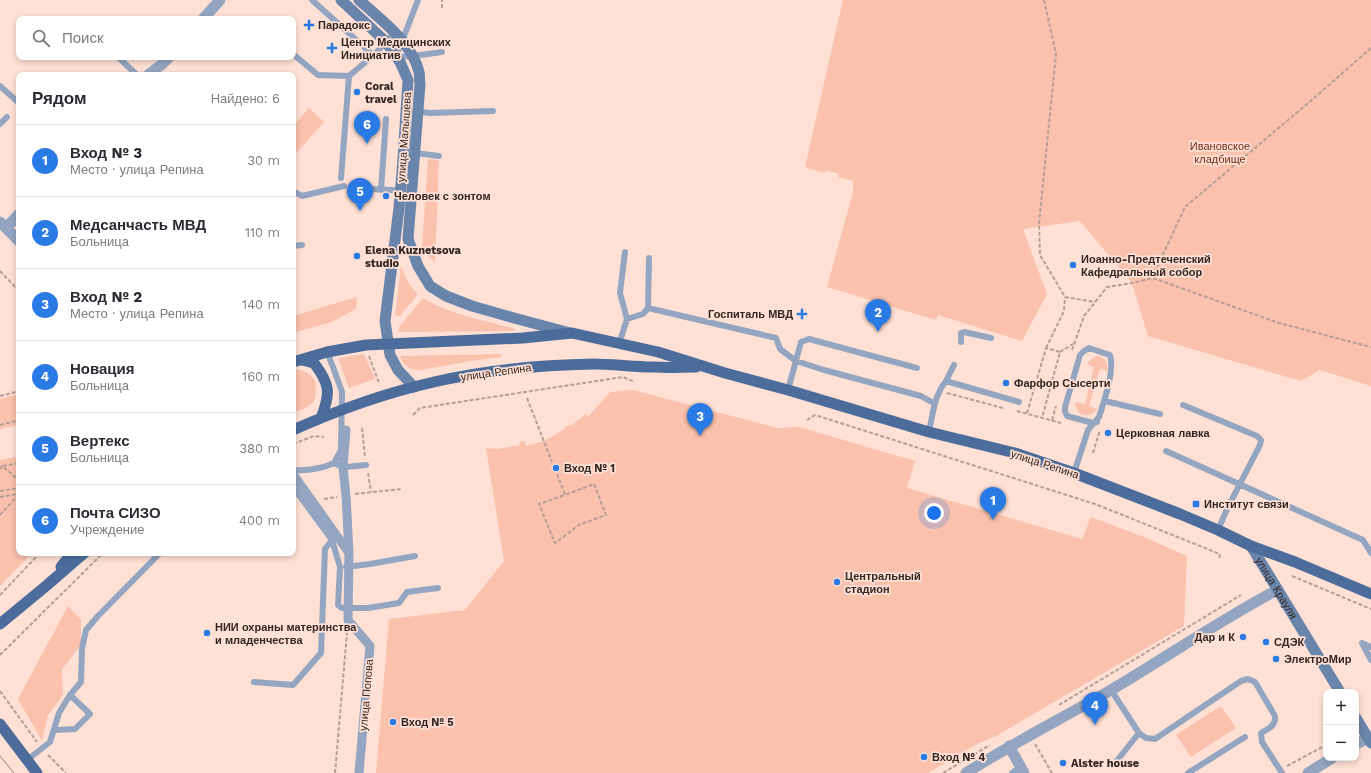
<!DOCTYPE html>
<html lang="ru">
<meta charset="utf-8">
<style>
body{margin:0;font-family:"Work Sans",sans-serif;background:#f7f7f7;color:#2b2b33}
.controls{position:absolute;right:12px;bottom:12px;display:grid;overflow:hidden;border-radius:8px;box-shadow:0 2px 6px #0003}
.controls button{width:36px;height:36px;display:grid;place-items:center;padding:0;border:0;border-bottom:1px solid #e1e1e2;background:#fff;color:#2b2b33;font:20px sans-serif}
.you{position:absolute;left:934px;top:513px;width:14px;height:14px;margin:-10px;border:3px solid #fff;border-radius:50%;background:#1a73e8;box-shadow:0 0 0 6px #1a73e833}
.badge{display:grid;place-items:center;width:26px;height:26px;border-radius:50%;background:#2a7ae5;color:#fff;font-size:13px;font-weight:700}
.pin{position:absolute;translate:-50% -33px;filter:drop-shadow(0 1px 2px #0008)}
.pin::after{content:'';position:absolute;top:21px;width:14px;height:12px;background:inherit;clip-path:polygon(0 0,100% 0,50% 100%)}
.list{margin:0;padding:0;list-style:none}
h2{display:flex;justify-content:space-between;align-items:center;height:52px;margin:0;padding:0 16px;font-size:17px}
h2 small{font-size:13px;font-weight:400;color:#7c7c81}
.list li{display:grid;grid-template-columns:26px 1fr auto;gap:12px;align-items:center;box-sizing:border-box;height:72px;padding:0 16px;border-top:1px solid #e1e1e2}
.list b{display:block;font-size:15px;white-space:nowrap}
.list p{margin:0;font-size:13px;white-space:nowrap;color:#7c7c81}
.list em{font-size:13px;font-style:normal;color:#7c7c81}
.icon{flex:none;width:22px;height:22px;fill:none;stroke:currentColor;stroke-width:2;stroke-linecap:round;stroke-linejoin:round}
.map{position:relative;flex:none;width:1371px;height:773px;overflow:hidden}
.search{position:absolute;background:#fff;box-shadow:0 2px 6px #0003;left:16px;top:16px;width:280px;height:44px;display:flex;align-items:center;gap:10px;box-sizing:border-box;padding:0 14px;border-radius:8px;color:#7c7c81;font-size:15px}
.panel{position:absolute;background:#fff;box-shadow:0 2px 6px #0003;left:16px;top:72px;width:280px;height:484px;border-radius:8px}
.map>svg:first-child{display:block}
.green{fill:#fac1ad}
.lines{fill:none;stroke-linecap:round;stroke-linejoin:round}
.path{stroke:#b79f96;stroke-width:2;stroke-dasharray:4 2;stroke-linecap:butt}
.service{stroke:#93a5c0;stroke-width:6}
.pedestrian{stroke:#93a5c0;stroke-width:9}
.minor{stroke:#93a5c0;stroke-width:11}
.tertiary{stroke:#93a5c0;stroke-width:11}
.secondary{stroke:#6a85ab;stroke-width:11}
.primary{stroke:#4c6d9c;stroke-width:11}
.tram{stroke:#947f77;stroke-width:1}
.poi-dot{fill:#2a7ae5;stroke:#fee0d5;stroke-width:1.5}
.labels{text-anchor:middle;stroke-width:3.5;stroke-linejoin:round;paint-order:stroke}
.poi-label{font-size:11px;font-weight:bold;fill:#332521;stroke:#fee0d5;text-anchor:start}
.street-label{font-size:11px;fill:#332521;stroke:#fee0d5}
.park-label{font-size:11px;fill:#712d14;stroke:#fee0d5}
</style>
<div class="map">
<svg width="1371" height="773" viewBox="0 0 1371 773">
<rect width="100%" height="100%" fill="#fee0d5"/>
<path class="green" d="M843,0H1371V386L1320,370L1301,381L1148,336L1132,283L1080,221L1023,229L1047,294L1022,341L938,315L936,320L827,287L853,192V181L838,177L839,174L826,170L825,173L805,167Z
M309,108L324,122L293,157V126Z
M428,159L439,160L435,262L427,255L422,246Z
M401,266C405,277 409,286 418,294L400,316H395Z
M357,297L356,309L332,322L293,333V316Z
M423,298C450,315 484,320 515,329L514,331L398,332L399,327Z
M364,354L375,379L349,388L338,358Z
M501,354V357L471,361L421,370L411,369L404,364L400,356Z
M1098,356C1106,359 1108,363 1107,371L1100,369L1089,406L1097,409C1090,420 1075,416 1075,402L1085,404L1094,367L1087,364C1090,360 1093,357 1098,356Z
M293,369C315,371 319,383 314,402L305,408L293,413Z
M633,390L777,428L799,427L915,461L907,488L1082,539L1091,517L1144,537L1187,556L1184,626L996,736L977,744L928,773H376L389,619L465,610L504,561L486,448L498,449L520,445L519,442L525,441L526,446L544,441L565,429L564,428L569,425L570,426L586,414L588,417L610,392Z
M19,394V425L0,429V399Z
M19,456V553H32L0,586V460Z
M68,606L81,620V645L62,669L63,695L48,715L42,741L18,699Z
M1221,706L1236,728L1191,757L1176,735Z"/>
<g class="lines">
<path class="path" d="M1044,0L1056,54L1039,224L1040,255L1065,297L1095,302
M442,8V0
M0,271L19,291
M1153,278L1279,323L1371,347
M1046,348L1064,311L1065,297
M1072,350L1084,316L1107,287L1132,283L1152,278L1185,207L1313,99L1371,48
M1060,352L1073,344
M369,356L379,383
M947,393L1003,408
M0,396L19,391
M527,398L552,462
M1017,411L1061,423
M1027,413L1046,348L1060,352L1042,418
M413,415L420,408L623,377L635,382
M807,420L815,415L1095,504L1220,554L1219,559
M1052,420L1056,406
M0,425L19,420
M362,428L365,457
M293,444L314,436L324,437
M1093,453L1100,430
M3,466L19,463
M0,469L2,466L19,480
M368,473L371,492
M557,474L565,495L539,504L555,543L579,525L606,515L594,484L565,495
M0,491L19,488
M355,494L402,489
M0,497L18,494
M324,499L337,497
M0,515L19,494
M1292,576L1371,609
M0,595L40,553
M0,655L103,553
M0,691L37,742
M1059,705L1241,595
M1035,744L1052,773
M48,755L66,773
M1287,766L1326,745
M335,773L347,633
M943,773L990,745"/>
<path class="service" d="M312,0L374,56
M418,0L396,57L413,56L442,52
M293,54L318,75L349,76L376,53L395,32
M118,57L137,75
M0,86L19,103
M416,111L430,113L493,111
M0,124L7,117
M415,153L439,156
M341,178L349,76
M370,189C381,190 390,189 400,191
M381,190L386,119
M293,191L302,196L344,186
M293,246L302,245
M648,308L649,258
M627,319L643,314L648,308L776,338L780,349L796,361L824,370L921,396L935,404
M961,342V333L964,332L991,338
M619,344L627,319L620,293L625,252
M327,352L333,367L342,392L341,450L334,463
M946,381L954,365
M788,390L801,342L809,339L917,368
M1105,401L1160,414
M1183,405L1257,436L1261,440L1260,445L1227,509L1218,530
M929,432C933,413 934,396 946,381L1019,402
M1166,451L1363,540L1371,553
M293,470C308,471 321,469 334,463C343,469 356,466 366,465
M1074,473L1088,430L1099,417C1104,401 1115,371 1110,355L1089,348L1084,351L1080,355L1065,407V411L1067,416L1093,423L1097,422
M293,487L332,540L340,567L338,605L342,608H368L399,603L407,592L438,588
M346,567L370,564L415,556
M1371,647L1362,643L1371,660
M254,682L293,685L321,653L325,549L332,540
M1111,690L1139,733
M55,730L75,729L90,714L70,695
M27,760L50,742L59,713L70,695L81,682L82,649L86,630L97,617L160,553
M1115,763L1139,733L1146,738L1155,739L1241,681L1248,679L1255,682L1275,716C1276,726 1268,729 1261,733L1262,742L1282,773
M1012,773L1020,767
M1188,773L1245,737"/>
<path class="pedestrian" d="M346,430L343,467L346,496L349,553L348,620L370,646L359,773
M293,474L349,553"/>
<path class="minor" d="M203,19L220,0
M148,75L161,65L169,57
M6,228L19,214
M1356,744L1368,738
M1009,746L1024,773
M966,773C1013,743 1063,718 1111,690C1167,657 1220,620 1277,590
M1308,773L1332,758"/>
<path class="tertiary" d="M0,222L19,241"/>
<g class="secondary">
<path d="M341,0L386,42L400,62L408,80L403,159L399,208L385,321L390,355L398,370L414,387"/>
<path d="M359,0C380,19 412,42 419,72C420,75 419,80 420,84L408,239L418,266L430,286L446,296L472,306L514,318L570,333"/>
<path id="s1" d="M1251,546L1340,692"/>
<path d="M1356,718L1371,743"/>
</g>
<path class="primary" d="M302,360L314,363C330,384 331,393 321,418
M293,362L327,352L366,345L523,338L572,333L658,352L725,373L788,390L929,432L1015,453L1074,473L1180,514L1218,530L1251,546L1295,562L1371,594
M293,430C338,410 385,393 434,382C486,370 540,365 593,364C613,364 634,367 654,367C668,368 682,367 696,367
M61,567L72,553
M0,624L46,586L84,553
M0,724L37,773"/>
<path class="tram" d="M0,756L14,773"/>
</g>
<g class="poi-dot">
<path d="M307 19h4v4h4v4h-4v4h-4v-4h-4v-4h4z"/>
<path d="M330 42h4v4h4v4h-4v4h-4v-4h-4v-4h4z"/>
<circle cx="357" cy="92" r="4"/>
<circle cx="386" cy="196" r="4"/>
<circle cx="357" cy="256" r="4"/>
<circle cx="1073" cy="265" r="4"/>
<path d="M800 308h4v4h4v4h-4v4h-4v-4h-4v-4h4z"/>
<circle cx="1006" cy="383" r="4"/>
<circle cx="1108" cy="433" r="4"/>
<circle cx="556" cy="468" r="4"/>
<rect x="1192" y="500" width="8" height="8" rx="2"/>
<circle cx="837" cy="582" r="4"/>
<circle cx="207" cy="633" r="4"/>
<circle cx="1243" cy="637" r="4"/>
<circle cx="1266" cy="642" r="4"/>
<circle cx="1276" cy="659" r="4"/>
<circle cx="393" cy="722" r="4"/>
<circle cx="924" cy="757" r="4"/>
<circle cx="1063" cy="763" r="4"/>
</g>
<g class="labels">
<g class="poi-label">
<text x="318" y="29">Парадокс</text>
<text x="341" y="46">Центр Медицинских<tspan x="341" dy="13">Инициатив</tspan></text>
<text x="365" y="90">Coral<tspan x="365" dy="13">travel</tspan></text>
<text x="394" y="200">Человек с зонтом</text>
<text x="365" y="254">Elena Kuznetsova<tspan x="365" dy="13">studio</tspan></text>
<text x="1081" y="263">Иоанно-Предтеченский<tspan x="1081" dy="13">Кафедральный собор</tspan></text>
<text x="793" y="318" text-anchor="end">Госпиталь МВД</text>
<text x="1014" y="387">Фарфор Сысерти</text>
<text x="1116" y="437">Церковная лавка</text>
<text x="564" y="472">Вход № 1</text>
<text x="1204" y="508">Институт связи</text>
<text x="845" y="580">Центральный<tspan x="845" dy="13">стадион</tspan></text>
<text x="215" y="631">НИИ охраны материнства<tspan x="215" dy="13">и младенчества</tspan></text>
<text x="1235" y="641" text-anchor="end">Дар и К</text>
<text x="1274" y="646">СДЭК</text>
<text x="1284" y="663">ЭлектроМир</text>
<text x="401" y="726">Вход № 5</text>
<text x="932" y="761">Вход № 4</text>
<text x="1071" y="767">Alster house</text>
</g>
<g class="street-label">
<text transform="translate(404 137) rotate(-86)" y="4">улица Малышева</text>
<text transform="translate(496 372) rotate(-8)" y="4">улица Репина</text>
<text transform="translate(1045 464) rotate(18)" y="4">улица Репина</text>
<text dy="4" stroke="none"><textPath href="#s1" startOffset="49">улица Крауля</textPath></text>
<text transform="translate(366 695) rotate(-85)" y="4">улица Попова</text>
</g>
<g class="park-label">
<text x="1220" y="150">Ивановское<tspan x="1220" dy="13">кладбище</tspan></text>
</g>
</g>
</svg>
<div class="controls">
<button>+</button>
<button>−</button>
</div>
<div class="you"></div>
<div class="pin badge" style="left:993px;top:520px">1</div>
<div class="pin badge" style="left:878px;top:332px">2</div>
<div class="pin badge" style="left:700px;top:436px">3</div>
<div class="pin badge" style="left:1095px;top:725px">4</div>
<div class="pin badge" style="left:360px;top:211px">5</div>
<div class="pin badge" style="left:367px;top:144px">6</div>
<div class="search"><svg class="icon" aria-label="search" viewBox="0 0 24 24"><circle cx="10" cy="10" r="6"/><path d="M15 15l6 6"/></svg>Поиск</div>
<section class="panel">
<h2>Рядом<small>Найдено: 6</small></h2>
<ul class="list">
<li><span class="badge">1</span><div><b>Вход № 3</b><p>Место · улица Репина</p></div><em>30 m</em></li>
<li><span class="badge">2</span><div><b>Медсанчасть МВД</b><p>Больница</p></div><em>110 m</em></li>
<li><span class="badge">3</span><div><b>Вход № 2</b><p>Место · улица Репина</p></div><em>140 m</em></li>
<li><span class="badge">4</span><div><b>Новация</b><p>Больница</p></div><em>160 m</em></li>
<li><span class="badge">5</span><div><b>Вертекс</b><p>Больница</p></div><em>380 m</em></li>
<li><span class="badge">6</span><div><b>Почта СИЗО</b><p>Учреждение</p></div><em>400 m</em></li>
</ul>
</section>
</div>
